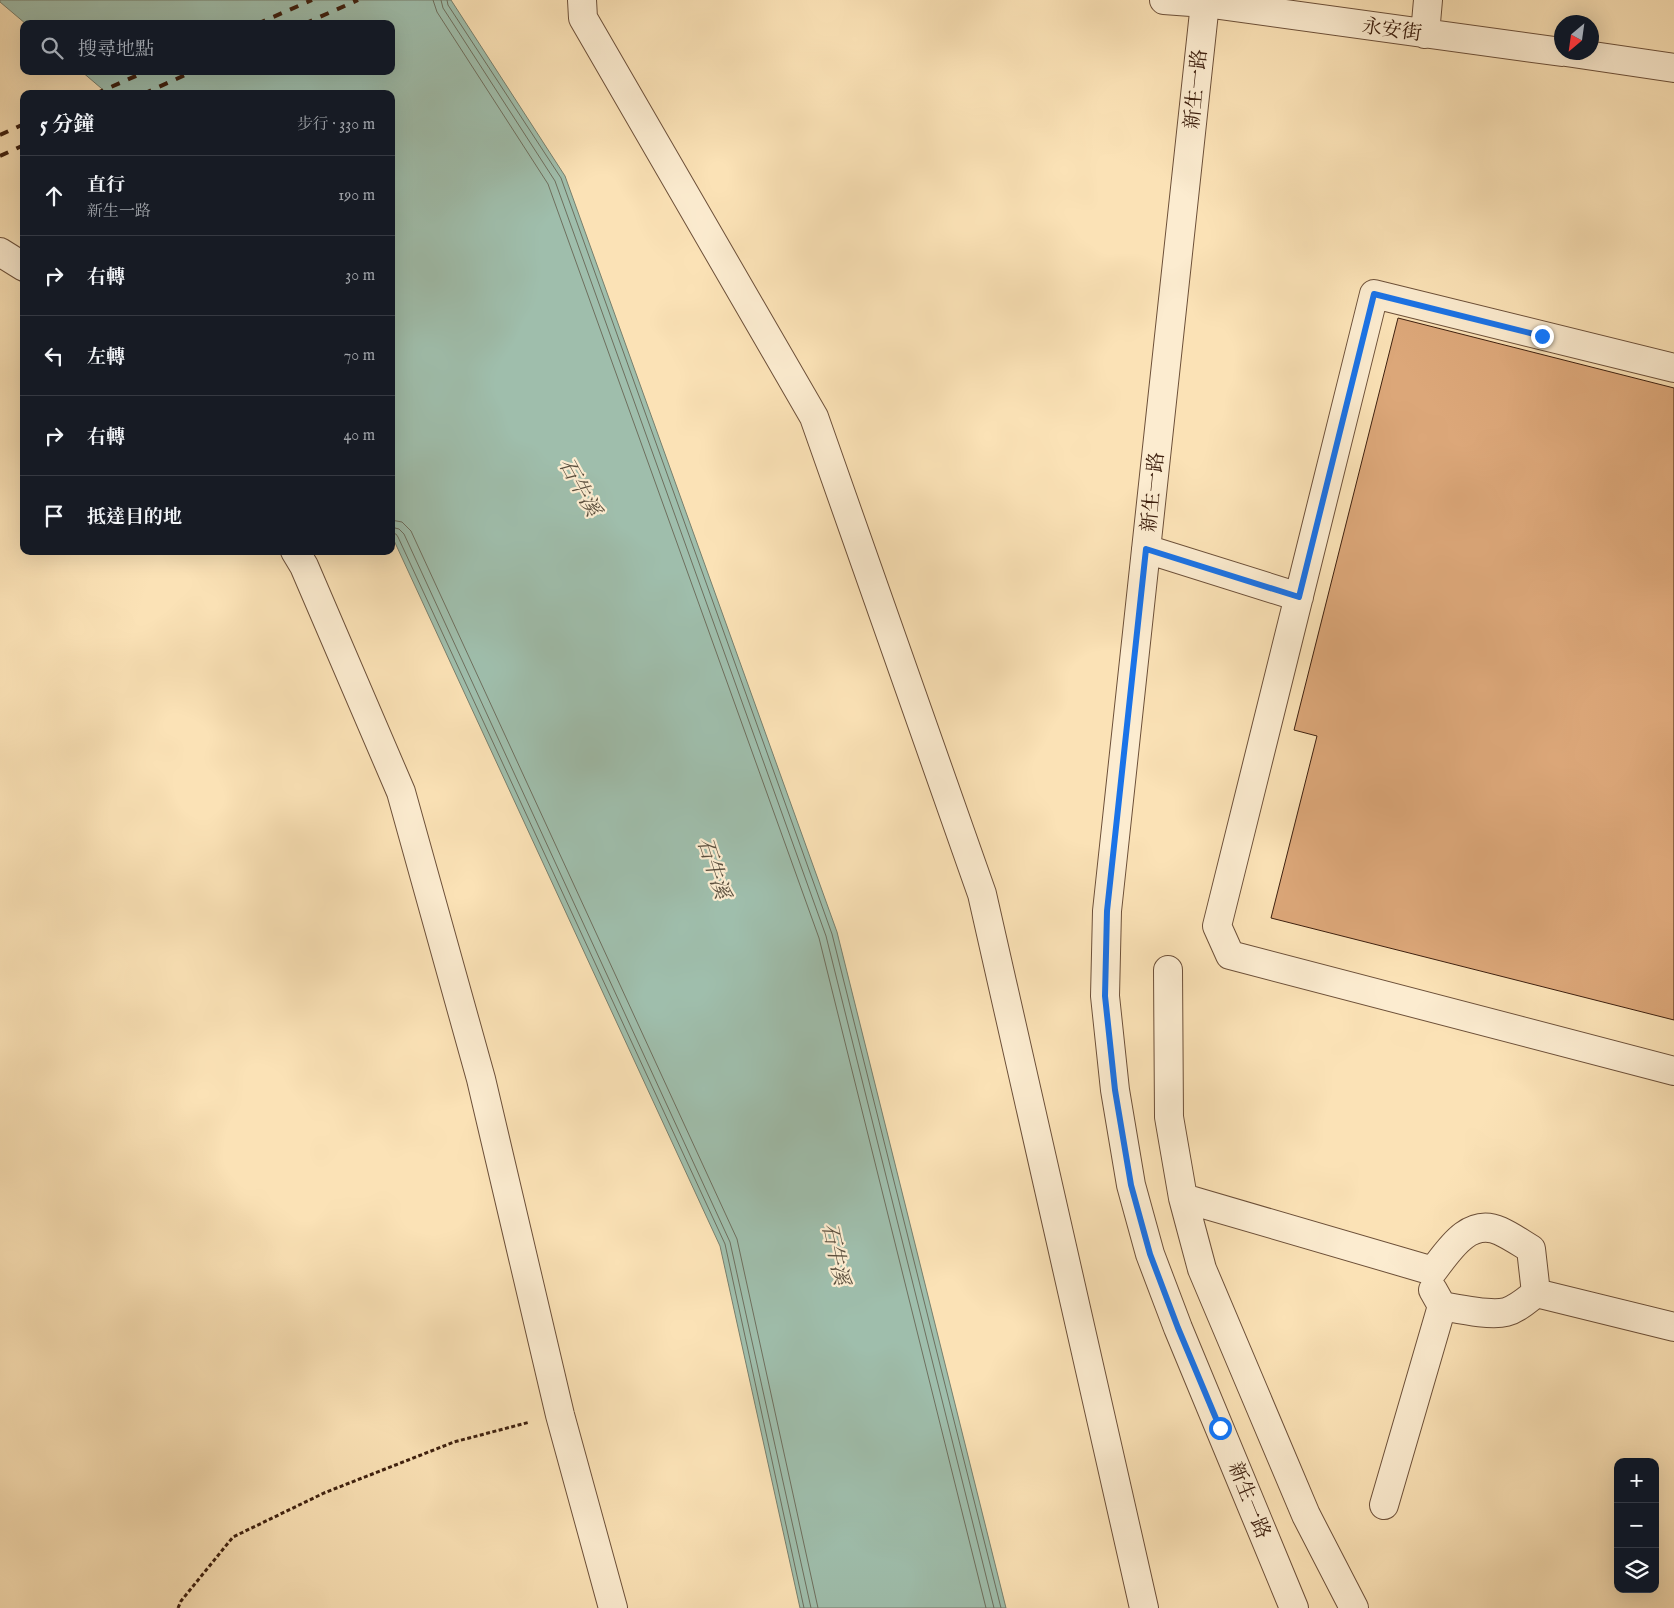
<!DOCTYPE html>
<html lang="zh-TW">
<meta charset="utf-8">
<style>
body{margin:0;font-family:"IM FELL English","Noto Serif TC",serif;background:#242831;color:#f1f3f6}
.controls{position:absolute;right:15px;bottom:15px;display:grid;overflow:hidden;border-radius:10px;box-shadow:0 5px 20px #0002}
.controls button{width:45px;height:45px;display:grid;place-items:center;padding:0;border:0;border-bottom:1px solid #363941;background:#171b24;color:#f1f3f6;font:25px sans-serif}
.compass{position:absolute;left:1554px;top:15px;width:45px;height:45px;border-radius:50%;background:#171b24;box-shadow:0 5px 20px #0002;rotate:209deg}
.stop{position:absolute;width:15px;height:15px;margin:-11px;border:4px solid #1a73e8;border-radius:50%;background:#fff}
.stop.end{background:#1a73e8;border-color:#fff;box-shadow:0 1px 5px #0008}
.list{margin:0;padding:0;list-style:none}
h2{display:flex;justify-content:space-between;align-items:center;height:65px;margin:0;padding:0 20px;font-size:21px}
h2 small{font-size:16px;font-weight:400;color:#9ea1a6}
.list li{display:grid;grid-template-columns:32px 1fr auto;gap:15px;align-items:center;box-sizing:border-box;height:80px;padding:0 20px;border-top:1px solid #363941}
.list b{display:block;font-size:19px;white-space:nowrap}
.list p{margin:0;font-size:16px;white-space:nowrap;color:#9ea1a6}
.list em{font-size:16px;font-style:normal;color:#9ea1a6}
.icon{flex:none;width:28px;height:28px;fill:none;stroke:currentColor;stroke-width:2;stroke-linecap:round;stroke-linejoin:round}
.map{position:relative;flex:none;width:1674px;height:1608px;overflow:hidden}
.search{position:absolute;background:#171b24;box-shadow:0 5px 20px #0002;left:20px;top:20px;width:375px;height:55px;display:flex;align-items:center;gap:12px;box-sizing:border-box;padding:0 18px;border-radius:10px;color:#9ea1a6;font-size:19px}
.panel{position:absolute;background:#171b24;box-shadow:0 5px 20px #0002;left:20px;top:90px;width:375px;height:465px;border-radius:10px}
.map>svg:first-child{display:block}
.water{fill:#9fbeac;stroke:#787f6d}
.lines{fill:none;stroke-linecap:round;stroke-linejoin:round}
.shore{stroke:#6e6f5e;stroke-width:1}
.building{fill:#dca779;stroke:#3e200f}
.minor-casing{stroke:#6d5039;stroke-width:30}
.path{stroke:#3e200f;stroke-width:3;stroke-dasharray:4 2.5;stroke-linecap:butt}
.minor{stroke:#fcecd0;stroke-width:28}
.rail{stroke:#3e200f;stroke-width:4;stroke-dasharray:9 9;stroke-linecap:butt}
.route{stroke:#1a73e8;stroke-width:6}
.labels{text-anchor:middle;stroke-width:4.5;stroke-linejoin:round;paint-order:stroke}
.street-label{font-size:20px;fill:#3e200f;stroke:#fcecd0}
.water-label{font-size:21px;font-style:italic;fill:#5b4f3e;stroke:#fcecd0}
</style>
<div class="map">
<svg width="1674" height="1608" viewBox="0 0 1674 1608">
<rect width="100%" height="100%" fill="#fbe2b6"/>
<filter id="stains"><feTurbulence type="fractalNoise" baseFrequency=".004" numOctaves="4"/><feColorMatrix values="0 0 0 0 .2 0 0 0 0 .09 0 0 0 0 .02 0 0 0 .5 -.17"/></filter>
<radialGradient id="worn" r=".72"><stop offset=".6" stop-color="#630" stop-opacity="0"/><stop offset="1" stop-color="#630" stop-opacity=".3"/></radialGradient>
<path class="water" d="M0,0H451L565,176L837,932L1006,1608H800L720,1246L391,534V94H108L81,71H391V24H26L0,2Z"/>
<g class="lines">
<path class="shore" d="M433,0L437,12L548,184L819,938L986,1608
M441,0L443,8L555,181L826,936L994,1608
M447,0L448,5L561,178L832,934L1001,1608
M391,520L402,522L411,531L737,1239L818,1608
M391,527L399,529L404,534L730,1242L811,1608
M391,533L396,534L398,537L725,1244L804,1608"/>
</g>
<path class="building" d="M1398,318L1674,388V1020L1271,918L1317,736L1294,730Z"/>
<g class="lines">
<defs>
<path id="minor" d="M582,0L583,18L814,417L982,894L1144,1608
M1164,0L1205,3L1562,52
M1205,3L1107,911L1105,996L1115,1090L1131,1185L1150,1254L1178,1328L1294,1608
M1425,34L1428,0
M1566,52L1674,68
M0,252L24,267
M1674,368L1374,294L1217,926L1230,955L1674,1071
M1146,549L1299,597
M295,551L304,566L401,792L481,1079L560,1415L613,1608
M1168,970L1169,1117L1183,1198L1202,1269L1306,1515L1354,1608
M1183,1198L1433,1271C1449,1250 1469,1217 1500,1231C1511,1236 1521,1243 1531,1249L1536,1293L1674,1327
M1433,1290L1442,1306C1459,1309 1490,1316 1506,1312C1517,1309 1527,1300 1536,1293
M1384,1505L1442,1306"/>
</defs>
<use href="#minor" class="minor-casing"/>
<path class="path" d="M178,1608L181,1601L233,1537L324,1493L454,1442L530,1422"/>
<use href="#minor" class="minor"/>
<path class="rail" d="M257,24L312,0
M304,24L358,0
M95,94L147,71
M143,94L194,71
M0,135L24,124
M0,156L24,145"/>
</g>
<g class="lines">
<path class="route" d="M1220,1428L1178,1328L1150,1254L1131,1185L1115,1090L1105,996L1107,911L1146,549L1299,597L1374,294L1542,336"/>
</g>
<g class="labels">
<g class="street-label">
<text transform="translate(1392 29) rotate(8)" y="7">永安街</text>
<text transform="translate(1195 89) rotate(-84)" y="7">新生一路</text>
<text transform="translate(1152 492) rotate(-84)" y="7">新生一路</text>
<text transform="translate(1250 1500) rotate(68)" y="7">新生一路</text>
</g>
<g class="water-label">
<text transform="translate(580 487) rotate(61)" y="7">石牛溪</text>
<text transform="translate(714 868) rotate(72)" y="7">石牛溪</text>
<text transform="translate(836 1254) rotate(78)" y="7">石牛溪</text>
</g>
</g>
<rect width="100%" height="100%" filter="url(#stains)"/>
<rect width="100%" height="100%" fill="url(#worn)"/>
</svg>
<div class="controls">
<button>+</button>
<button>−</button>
<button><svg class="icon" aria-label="layers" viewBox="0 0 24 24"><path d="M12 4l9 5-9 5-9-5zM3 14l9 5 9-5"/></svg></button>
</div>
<svg class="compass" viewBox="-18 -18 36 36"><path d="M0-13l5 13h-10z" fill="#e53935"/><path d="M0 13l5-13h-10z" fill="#9ea1a6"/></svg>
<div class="stop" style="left:1220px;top:1428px"></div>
<div class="stop end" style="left:1542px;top:336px"></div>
<div class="search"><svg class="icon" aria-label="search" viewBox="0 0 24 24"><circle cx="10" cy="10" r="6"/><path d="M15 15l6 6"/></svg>搜尋地點</div>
<section class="panel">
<h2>5 分鐘<small>步行 · 330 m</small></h2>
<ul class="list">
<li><svg class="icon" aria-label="ahead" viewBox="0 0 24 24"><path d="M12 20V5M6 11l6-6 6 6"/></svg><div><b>直行</b><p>新生一路</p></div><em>190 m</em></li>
<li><svg class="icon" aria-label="right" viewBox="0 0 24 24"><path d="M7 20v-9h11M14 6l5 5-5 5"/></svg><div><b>右轉</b></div><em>30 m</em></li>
<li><svg class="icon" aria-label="left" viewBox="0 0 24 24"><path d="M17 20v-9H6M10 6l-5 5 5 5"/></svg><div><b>左轉</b></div><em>70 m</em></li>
<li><svg class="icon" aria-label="right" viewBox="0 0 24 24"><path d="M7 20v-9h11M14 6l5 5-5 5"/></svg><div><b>右轉</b></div><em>40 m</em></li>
<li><svg class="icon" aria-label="arrive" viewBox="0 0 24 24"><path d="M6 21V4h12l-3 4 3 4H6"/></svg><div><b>抵達目的地</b></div></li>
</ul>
</section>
</div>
